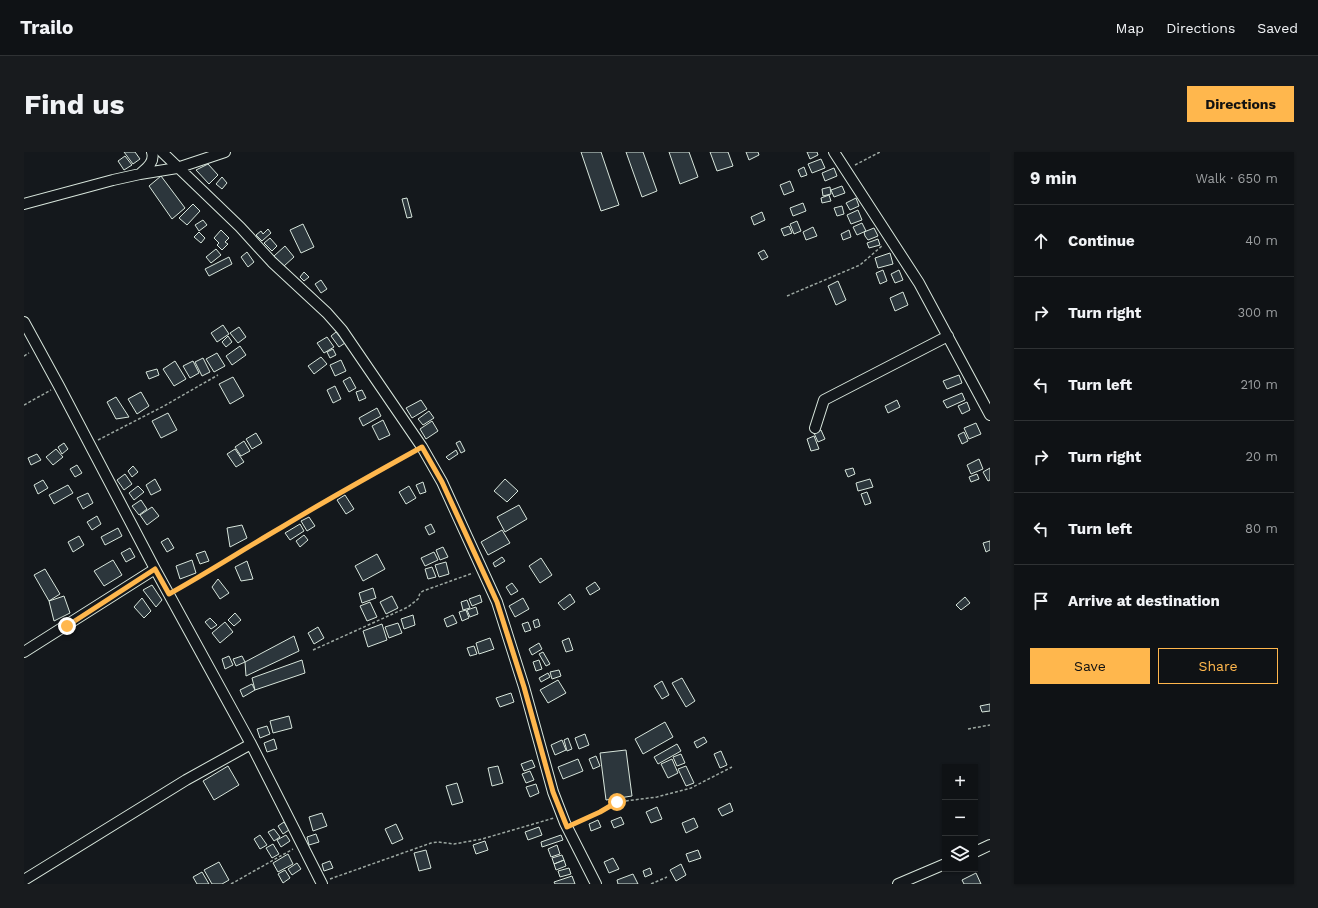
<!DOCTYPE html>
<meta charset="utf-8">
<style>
body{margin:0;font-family:"Work Sans",sans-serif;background:#181b1e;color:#f1f3f6}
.controls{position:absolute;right:12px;bottom:12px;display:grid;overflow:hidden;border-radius:0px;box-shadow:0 1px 3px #0004}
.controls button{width:36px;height:36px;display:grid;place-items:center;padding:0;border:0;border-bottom:1px solid #2f3234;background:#0f1215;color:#f1f3f6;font:20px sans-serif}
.stop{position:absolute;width:12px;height:12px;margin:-9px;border:3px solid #ffb74d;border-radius:50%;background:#fff}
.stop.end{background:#ffb74d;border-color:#fff;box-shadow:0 1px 4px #0008}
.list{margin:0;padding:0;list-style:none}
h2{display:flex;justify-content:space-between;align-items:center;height:52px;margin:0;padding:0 16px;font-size:17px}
h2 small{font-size:13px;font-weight:400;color:#9b9ea0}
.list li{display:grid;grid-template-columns:26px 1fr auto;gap:12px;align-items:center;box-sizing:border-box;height:72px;padding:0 16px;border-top:1px solid #2f3234}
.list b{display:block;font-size:15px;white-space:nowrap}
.list em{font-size:13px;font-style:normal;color:#9b9ea0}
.actions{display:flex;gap:8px;padding:12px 16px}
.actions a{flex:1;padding:9px 0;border:1px solid #ffb74d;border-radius:0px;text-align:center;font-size:14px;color:#ffb74d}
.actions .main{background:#ffb74d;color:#111}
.icon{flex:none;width:22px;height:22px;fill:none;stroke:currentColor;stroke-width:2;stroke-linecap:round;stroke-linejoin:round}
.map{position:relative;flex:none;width:966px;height:732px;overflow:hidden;border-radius:0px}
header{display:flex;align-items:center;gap:24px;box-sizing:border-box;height:56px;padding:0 20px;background:#0f1215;border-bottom:1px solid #2f3234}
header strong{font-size:19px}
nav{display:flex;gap:22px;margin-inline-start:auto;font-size:14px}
.intro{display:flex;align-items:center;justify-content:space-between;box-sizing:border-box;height:96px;padding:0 24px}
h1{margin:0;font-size:28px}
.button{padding:10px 18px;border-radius:0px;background:#ffb74d;color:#111;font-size:14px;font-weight:700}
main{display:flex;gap:24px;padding:0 24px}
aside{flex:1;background:#0f1215;border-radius:0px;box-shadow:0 1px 3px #0004}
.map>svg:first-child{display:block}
.building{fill:#2c363c;stroke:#d8e6dc}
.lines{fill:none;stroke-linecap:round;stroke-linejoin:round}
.minor-casing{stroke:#d8e6dc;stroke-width:12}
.path{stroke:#9da8a2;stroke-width:1.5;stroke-dasharray:3 2;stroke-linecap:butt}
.minor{stroke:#14181c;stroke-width:10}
.route{stroke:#ffb74d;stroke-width:5}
</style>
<header>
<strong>Trailo</strong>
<nav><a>Map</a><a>Directions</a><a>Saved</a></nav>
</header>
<div class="intro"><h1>Find us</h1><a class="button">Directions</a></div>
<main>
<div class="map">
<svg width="966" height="732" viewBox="0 0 966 732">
<rect width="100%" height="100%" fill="#14181c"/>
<path class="building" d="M100,0H111L116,7L109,12Z
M557,0H577L595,53L577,59Z
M602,0H619L633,39L618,45Z
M645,0H665L674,25L656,32Z
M686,0H704L709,14L693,19Z
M722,0H734L735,3L725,8Z
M783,0H793L794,3L786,7Z
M101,4L108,13L100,18L94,9Z
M797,7L801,16L788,21L784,12Z
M184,12L194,23L185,32L172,18Z
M780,15L783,23L777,25L774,18Z
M810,16L813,24L801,29L798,21Z
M137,24L161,56L148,67L125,34Z
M198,25L203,31L198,37L192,32Z
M766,29L770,39L760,43L756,33Z
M818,34L821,41L810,45L807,38Z
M806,35L807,42L799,44L798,37Z
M805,43L807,49L798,51L797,46Z
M383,46L388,65L383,66L378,47Z
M832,46L835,54L826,58L822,51Z
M779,51L782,59L769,64L766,56Z
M169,52L176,59L163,73L155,66Z
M818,54L820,62L813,64L810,56Z
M834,58L838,68L827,72L823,63Z
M738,60L741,68L730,73L727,65Z
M179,68L183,73L175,79L171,73Z
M773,69L777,79L770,82L766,72Z
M838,71L842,79L833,83L829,75Z
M279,72L290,95L277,101L266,78Z
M765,74L768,81L760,84L757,77Z
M789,75L793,84L782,88L779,80Z
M850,76L854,84L844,88L841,84L840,80Z
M244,77L247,81L238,89L232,83L237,79L239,82Z
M197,78L205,86L201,90L204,92L198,98L193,93L195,91L190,86Z
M825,78L827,85L819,88L817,82Z
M175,80L181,86L177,91L170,85Z
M246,86L253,94L248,99L240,91Z
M854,87L856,93L845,96L843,91Z
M261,94L270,105L260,114L250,104Z
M192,97L197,103L187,111L182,105Z
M740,98L744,105L738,108L734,101Z
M223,100L230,110L224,115L217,105Z
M866,101L869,112L854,116L851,106Z
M205,105L208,112L185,124L181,117Z
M859,118L863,129L856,132L852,121Z
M875,118L879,128L871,131L867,122Z
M280,120L285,125L280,129L276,125Z
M297,128L303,137L297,141L291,132Z
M814,129L822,148L812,153L804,134Z
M879,140L884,153L871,159L866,146Z
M199,173L205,182L193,190L187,181Z
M215,175L222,185L214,191L206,181Z
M312,180L321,191L315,195L307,184Z
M204,184L208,190L202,195L198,190Z
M303,185L310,195L300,201L293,191Z
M216,194L222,203L208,213L202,204Z
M309,197L312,203L306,206L303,200Z
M193,201L201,214L190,220L182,207Z
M297,205L303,212L290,222L284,214Z
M179,206L186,220L178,224L171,210Z
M317,208L322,219L311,224L306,213Z
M151,209L162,227L150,234L139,217Z
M169,209L175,221L166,226L159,214Z
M133,217L135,223L125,227L122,220Z
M935,223L938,231L923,237L919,229Z
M209,225L220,244L206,252L195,232Z
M326,225L332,236L325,240L319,229Z
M311,234L317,247L309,251L303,238Z
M338,238L342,246L335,249L332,240Z
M117,240L125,254L113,262L104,247Z
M938,241L941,248L923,256L919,249Z
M92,245L105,265L92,267L83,250Z
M397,248L403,257L388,266L382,256Z
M873,248L876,255L864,261L861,254Z
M943,250L946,258L938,262L934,254Z
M353,256L357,264L339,274L335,266Z
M405,259L410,266L399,273L394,267Z
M144,261L153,278L137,286L128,269Z
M359,268L366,283L355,288L348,274Z
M408,269L414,279L402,287L396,277Z
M952,271L957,282L945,287L940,276Z
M797,278L801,287L794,290L790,281Z
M940,280L944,289L938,292L934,283Z
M232,281L238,291L228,297L222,287Z
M790,284L795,297L787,299L783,287Z
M220,289L226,299L217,304L211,295Z
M436,289L441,299L437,301L432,291Z
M40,291L44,297L38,302L34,295Z
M32,297L39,305L29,313L22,305Z
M211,297L220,310L212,315L203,302Z
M432,298L434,302L425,308L422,305Z
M13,302L17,308L7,313L4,306Z
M955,307L959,317L947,322L943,313Z
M53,313L58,321L51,325L46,317Z
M109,314L114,320L108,325L104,319Z
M829,316L831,322L824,325L821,318Z
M966,316V328L964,329L959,320Z
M101,322L108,332L100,338L93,328Z
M953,322L955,327L947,330L945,325Z
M131,327L137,338L127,343L122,333Z
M481,327L494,339L483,350L470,339Z
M846,327L849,335L834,339L832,331Z
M19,328L24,336L14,342L10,333Z
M399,330L402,340L396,342L392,333Z
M44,333L49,341L30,352L25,343Z
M114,334L120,340L110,348L105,341Z
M385,334L392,346L382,352L375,340Z
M843,340L847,351L841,353L837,342Z
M64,341L69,351L59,357L53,346Z
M321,343L330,357L322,362L313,348Z
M117,348L123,357L115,363L108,354Z
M495,353L503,367L481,380L473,365Z
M128,355L135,364L123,373L116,363Z
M73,364L77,372L68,378L63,370Z
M285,365L291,374L283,379L277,369Z
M276,372L280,379L266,388L261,381Z
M407,372L411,380L405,383L401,375Z
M218,373L223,386L206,395L203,376Z
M94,376L98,384L81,393L77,385Z
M478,378L486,391L464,403L457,390Z
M280,383L284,388L276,395L272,389Z
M55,384L60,393L49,400L44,390Z
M144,386L150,396L143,400L137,390Z
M966,389V398L962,400L959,391Z
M419,395L424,405L416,408L412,398Z
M106,396L111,405L102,410L97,401Z
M181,399L185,409L176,412L172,402Z
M410,400L414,408L401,414L397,406Z
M353,402L361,417L339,429L331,414Z
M478,405L481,409L471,415L469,411Z
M517,406L528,423L516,431L505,414Z
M89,408L98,423L80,434L70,419Z
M168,408L172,421L156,427L152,414Z
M223,409L229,427L217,429L211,415Z
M422,410L425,422L415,425L411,413Z
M408,415L412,425L404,427L401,417Z
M21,417L36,442L25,449L10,423Z
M194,427L205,441L196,447L188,435Z
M571,430L576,437L566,443L562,436Z
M488,431L494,439L487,443L482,435Z
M128,433L138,448L132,455L119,438Z
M349,436L352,446L338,451L335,441Z
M546,442L551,450L540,458L534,451Z
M456,443L458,450L448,454L445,447Z
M40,444L46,461L30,469L25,449Z
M368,444L374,456L362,462L356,450Z
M941,445L946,451L937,458L932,453Z
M118,446L127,459L120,466L110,455Z
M499,446L505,457L491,465L485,454Z
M443,448L446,456L439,458L437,450Z
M346,450L353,465L343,469L336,454Z
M452,455L454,462L446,465L443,458Z
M442,458L445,466L438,469L435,460Z
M211,461L217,468L210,474L204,468Z
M389,463L391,473L380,477L377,467Z
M429,463L433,471L423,475L420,467Z
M186,466L193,473L187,477L181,470Z
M514,467L516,474L511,476L509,469Z
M201,470L209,480L196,491L188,481Z
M504,470L507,478L501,480L498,472Z
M374,471L378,481L365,486L361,475Z
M358,472L363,488L344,495L339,479Z
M294,475L300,486L290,492L284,481Z
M270,484L275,499L222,524L221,510Z
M466,486L470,497L455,502L452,491Z
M545,486L549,498L542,500L538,489Z
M515,491L518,497L508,503L505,497Z
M450,494L453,502L446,504L443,496Z
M519,500L526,512L522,514L515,502Z
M205,504L209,513L201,517L198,507Z
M218,504L221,510L212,514L209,507Z
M278,508L281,521L231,538L228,526Z
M515,508L518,517L512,519L509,510Z
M535,518L537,524L528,527L526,520Z
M524,521L526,525L517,530L515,526Z
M658,526L671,549L662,555L648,531Z
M534,528L542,541L524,551L516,538Z
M638,529L645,543L638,547L630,534Z
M228,532L231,538L219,545L216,538Z
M487,541L490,550L476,555L472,546Z
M966,552V559L958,560L956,554Z
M265,564L268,576L249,581L246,569Z
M641,570L649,585L619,602L611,587Z
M243,574L246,582L236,586L233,577Z
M561,582L565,593L555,597L551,586Z
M680,585L683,590L673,596L670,590Z
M544,586L548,597L543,599L540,588Z
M250,587L253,597L243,600L240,591Z
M538,588L542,598L531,603L527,593Z
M653,592L657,599L634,612L630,605Z
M602,598L608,644L582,648L576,601Z
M697,599L703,613L696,616L690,602Z
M657,602L661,611L653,614L649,605Z
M572,604L576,614L569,617L565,607Z
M554,607L559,619L539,627L534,615Z
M648,607L654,621L644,626L637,612Z
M508,608L511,615L500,619L497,612Z
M204,614L215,633L190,648L179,629Z
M474,614L479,631L468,634L464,616Z
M662,614L670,631L662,634L654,617Z
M506,619L510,628L502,631L498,622Z
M433,631L439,650L428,653L422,634Z
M512,632L515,641L506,645L502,635Z
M706,651L709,659L698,664L694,657Z
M633,655L638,667L627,671L622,660Z
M298,661L303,674L289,679L285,665Z
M597,665L600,672L590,676L587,669Z
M670,666L674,675L662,681L658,671Z
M574,668L577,675L567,679L565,672Z
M260,670L265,678L259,682L254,674Z
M372,672L379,687L368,692L361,677Z
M515,675L518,683L504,688L501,680Z
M250,677L256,685L250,689L244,680Z
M292,682L295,690L285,693L283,685Z
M236,683L243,693L236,697L230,687Z
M262,683L266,689L257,695L253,688Z
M537,683L539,688L518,695L517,690Z
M461,689L464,698L452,702L449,693Z
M249,692L255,702L248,706L242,696Z
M533,693L536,702L527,705L524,697Z
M402,698L407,716L395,719L390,701Z
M674,698L677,706L665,710L662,702Z
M264,702L269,712L254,720L249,711Z
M538,703L540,708L530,712L528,706Z
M589,706L595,717L585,721L580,710Z
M540,708L542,714L532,718L530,712Z
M306,709L309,716L300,719L298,712Z
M195,710L205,728L198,732H188L180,718Z
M273,711L277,717L268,723L264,717Z
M657,712L662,723L652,729L646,718Z
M545,716L547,722L536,725L534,719Z
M626,716L628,722L621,725L619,719Z
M261,718L266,726L259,731L254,722Z
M178,720L185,732H173L169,725Z
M952,721L957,732H940L938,728Z
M609,722L614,732H594L593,728Z
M548,724L551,732H531L530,730Z"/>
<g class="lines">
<defs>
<path id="minor" d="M138,0L216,75L248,110L303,161L318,178L398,295L418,330L473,450L500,535L529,640L541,671L572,732
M810,0L895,131L966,263
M116,22C123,16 131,10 128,0
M0,52L89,28L116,22L153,16L201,0
M0,170L35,234L131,417L227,592L298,732
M791,276L800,248L924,184
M0,500L131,417
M951,700L966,693
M0,728L162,628L227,592
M874,732L921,712"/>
</defs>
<use href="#minor" class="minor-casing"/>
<path class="path" d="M831,13L856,0
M763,144L836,113L859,93
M0,204L5,201
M0,253L27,238
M74,288L140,254L194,223
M152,438C189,418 224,395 259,374C302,348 346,324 389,300
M289,498L384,455L394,447L396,441L399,439L449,421
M944,577L966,573
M552,671L576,660L593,650L633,645L667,636L708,615
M306,727L407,691L414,690L430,692L458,687L530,666
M207,732L269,697
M627,732L643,725"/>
<use href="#minor" class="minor"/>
</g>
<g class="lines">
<path class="route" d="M43,474L131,417L145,442C183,421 220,397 258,375C304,347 351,321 398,295L418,330L473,450L500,535L529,640L543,675L576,660L593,650"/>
</g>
</svg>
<div class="controls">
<button>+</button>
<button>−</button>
<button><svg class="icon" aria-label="layers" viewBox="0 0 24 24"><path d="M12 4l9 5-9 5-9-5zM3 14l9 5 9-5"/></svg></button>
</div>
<div class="stop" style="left:593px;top:650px"></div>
<div class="stop end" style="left:43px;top:474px"></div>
</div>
<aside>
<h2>9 min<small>Walk · 650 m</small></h2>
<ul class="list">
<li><svg class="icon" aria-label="ahead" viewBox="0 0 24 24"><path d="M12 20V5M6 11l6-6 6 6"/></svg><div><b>Continue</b></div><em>40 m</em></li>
<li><svg class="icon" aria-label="right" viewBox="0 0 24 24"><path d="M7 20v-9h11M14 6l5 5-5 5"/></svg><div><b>Turn right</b></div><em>300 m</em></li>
<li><svg class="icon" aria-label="left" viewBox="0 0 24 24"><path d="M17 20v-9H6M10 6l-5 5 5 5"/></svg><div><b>Turn left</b></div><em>210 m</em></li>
<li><svg class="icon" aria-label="right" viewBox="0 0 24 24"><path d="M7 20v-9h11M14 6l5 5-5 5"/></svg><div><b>Turn right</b></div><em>20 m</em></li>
<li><svg class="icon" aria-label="left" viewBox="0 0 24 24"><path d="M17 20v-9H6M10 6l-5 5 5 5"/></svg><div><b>Turn left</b></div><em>80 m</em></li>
<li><svg class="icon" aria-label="arrive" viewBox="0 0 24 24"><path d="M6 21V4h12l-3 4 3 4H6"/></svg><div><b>Arrive at destination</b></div></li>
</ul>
<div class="actions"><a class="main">Save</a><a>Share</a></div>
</aside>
</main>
